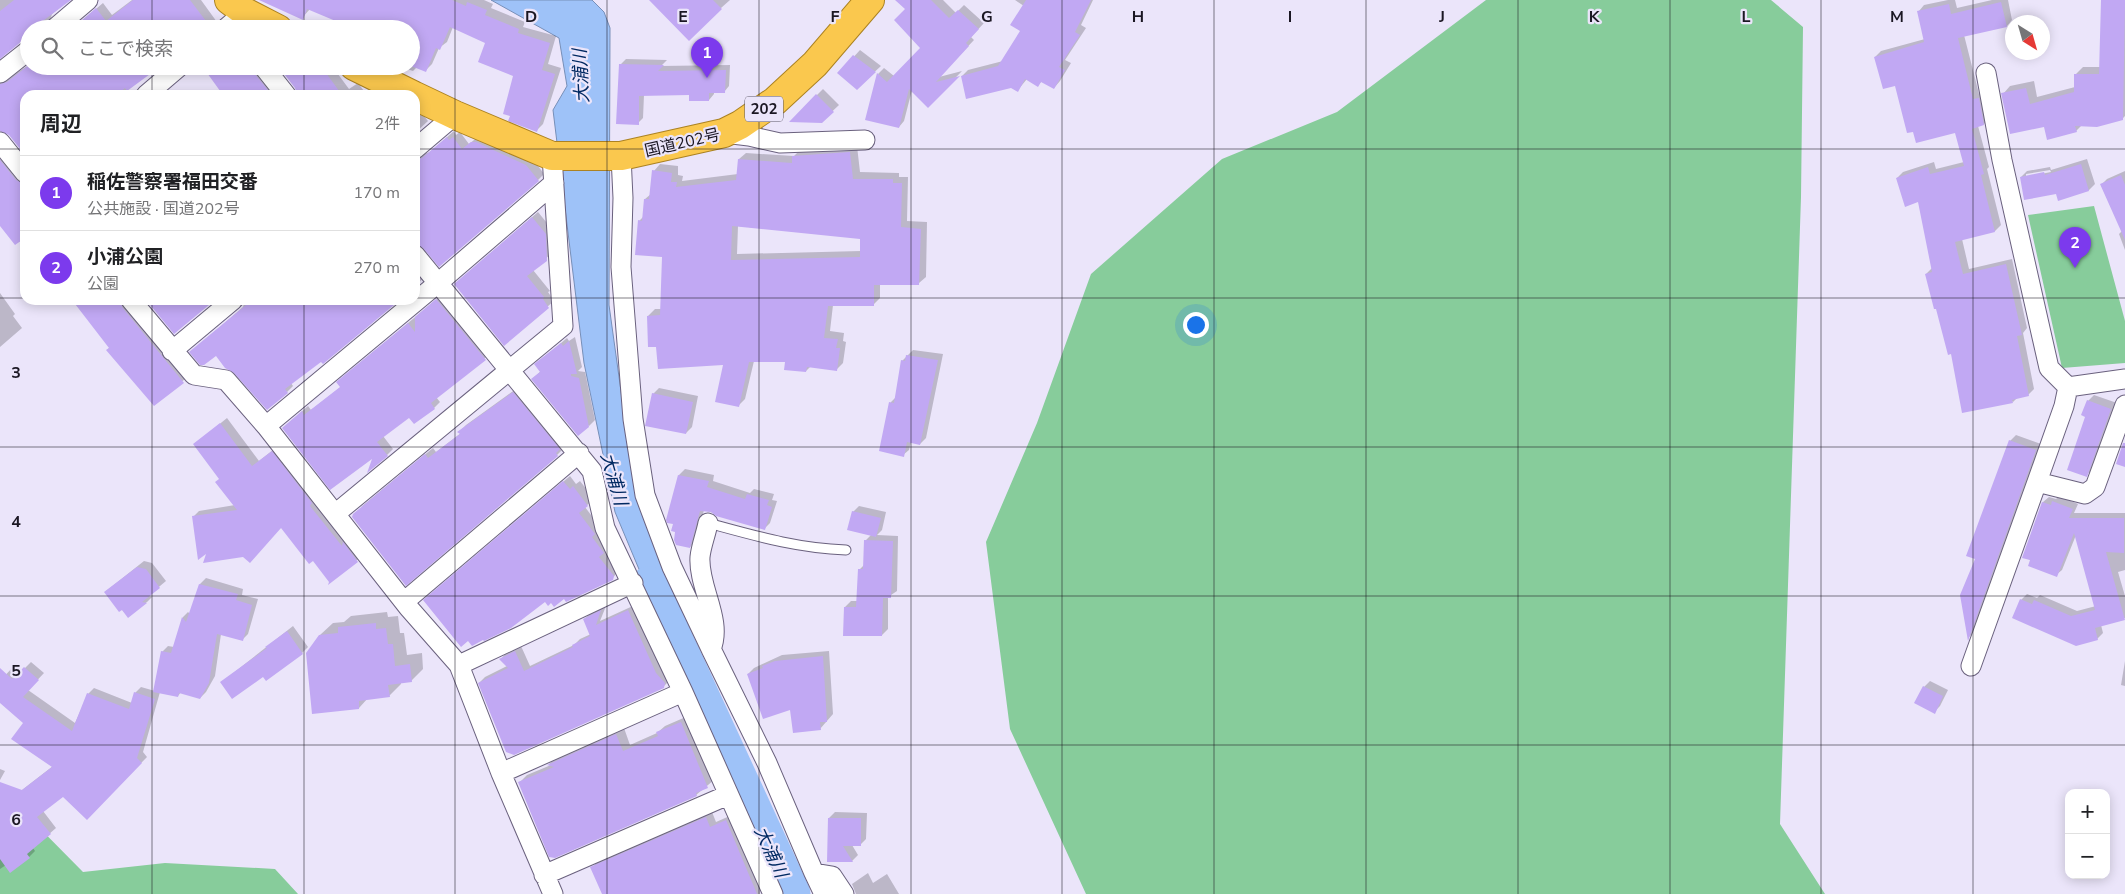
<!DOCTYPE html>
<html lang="ja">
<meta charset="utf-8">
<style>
body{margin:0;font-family:"Nunito Sans","Noto Sans JP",sans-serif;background:#f2f2f2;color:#202124}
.controls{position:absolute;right:15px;bottom:15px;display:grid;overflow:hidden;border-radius:10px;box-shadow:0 2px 12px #0003}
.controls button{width:45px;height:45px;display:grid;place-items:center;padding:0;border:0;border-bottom:1px solid #e0e0e0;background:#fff;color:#202124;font:25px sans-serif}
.compass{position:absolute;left:2005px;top:15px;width:45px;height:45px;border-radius:50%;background:#fff;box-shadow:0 2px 12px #0003;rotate:143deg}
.you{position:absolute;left:1195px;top:324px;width:18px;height:18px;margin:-12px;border:4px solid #fff;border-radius:50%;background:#1a73e8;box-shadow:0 0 0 8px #1a73e833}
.badge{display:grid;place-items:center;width:32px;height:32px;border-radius:50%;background:#7c3aed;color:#fff;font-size:16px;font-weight:700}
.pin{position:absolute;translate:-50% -41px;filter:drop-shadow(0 1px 2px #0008)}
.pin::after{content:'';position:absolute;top:26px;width:18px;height:15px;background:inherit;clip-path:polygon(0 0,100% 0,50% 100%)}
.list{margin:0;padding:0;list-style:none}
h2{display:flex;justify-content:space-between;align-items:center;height:65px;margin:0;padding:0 20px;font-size:21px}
h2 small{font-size:16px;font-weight:400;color:#757577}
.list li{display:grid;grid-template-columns:32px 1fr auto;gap:15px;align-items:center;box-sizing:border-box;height:75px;padding:0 20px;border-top:1px solid #e0e0e0}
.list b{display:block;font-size:19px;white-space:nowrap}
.list p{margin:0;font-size:16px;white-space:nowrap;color:#757577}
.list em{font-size:16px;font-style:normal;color:#757577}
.icon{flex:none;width:28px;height:28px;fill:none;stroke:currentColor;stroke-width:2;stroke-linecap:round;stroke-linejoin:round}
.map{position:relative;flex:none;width:2125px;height:894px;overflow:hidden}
.search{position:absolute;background:#fff;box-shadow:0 2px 12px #0003;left:20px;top:20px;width:400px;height:55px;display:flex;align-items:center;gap:12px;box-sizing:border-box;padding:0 18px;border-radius:28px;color:#757577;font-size:19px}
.panel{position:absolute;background:#fff;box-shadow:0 2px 12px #0003;left:20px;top:90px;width:400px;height:215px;border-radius:15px}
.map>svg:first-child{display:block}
.green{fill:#87cc9b}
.water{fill:#9ec2f8;stroke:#778fb8}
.shadow{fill:#0003;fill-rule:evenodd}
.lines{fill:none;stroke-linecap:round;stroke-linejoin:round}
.river{stroke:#9ec2f8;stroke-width:39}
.building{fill:#c1a8f3;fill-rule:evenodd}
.service-casing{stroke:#6a617e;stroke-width:11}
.minor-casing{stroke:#6a617e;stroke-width:21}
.trunk-casing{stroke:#ab8222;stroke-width:30}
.service{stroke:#fff;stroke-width:9}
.minor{stroke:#fff;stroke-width:19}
.trunk{stroke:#fac84e;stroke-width:28}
.grid{fill:none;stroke:#1b1723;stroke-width:1;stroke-opacity:0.55}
.labels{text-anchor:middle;stroke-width:4.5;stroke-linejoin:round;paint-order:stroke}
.shield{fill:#ebe5fa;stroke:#595564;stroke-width:1}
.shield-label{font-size:15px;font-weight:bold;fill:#1b1723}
.street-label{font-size:16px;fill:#1b1723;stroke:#ebe5fa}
.water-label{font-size:18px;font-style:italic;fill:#012962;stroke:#ebe5fa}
.grid-label{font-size:16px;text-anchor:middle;font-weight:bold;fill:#1b1723;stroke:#ebe5fa;stroke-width:4.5;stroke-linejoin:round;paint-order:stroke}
</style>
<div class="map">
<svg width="2125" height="894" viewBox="0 0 2125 894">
<rect width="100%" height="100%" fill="#ebe5fa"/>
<path class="green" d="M1486,0H1771L1803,27L1801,197L1780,824L1825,894H1086L1010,729L986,542L1037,423L1091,274L1222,159L1337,112Z
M2094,206L2125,321V363L2062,368L2028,215Z
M0,788L83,872L165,863L275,869L298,894H0Z"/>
<path class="water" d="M491,0H592L604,12L610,28L609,305L624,413L690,623L667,636L615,512L584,363L553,110L567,86L559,38Z"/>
<path class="shadow" d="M0,0H69L52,14L49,24L51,29H29L21,40L0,57Z
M132,0H201L222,29H72L103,3L112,15Z
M261,0H484L493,4L491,8L525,22L523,27L556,36L548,64L561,68L543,124L536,131L515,76L487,42L453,27L447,42L439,48L432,64L425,71L417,67L413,71L398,66H411V29L340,21L310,9L302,18Z
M651,0H730L721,8Z
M915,0H943L956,13L964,5L984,23L971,37L974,40L939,77L962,71L928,106L912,90L904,121L899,127L878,74L884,68L894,76L922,48Z
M1015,0H1093L1081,25L1086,28L1065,60L1071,63L1060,81L1054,88L1042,81L1038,85L1027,79L1017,91L1011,87L962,76L968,70L1003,61L1022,31L1024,6Z
M1948,0H1955L1957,8L1992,0H2008L2012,20L2007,26L1964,35L1979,94L1985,93L1989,118L1984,124L1978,126L1989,167L1987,169L2001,225L1995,231L1962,239L1969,269L2012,259L2027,328L2023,333L2034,389L2028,395L2018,397L2013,402L1952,353L1926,274L1932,268L1919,201L1897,178L1903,172L1934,162L1936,169L1964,162L1956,131L1896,84L1875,57L1881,51L1925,39L1919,11L1924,5Z
M2102,0H2125V116L2122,119L2082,125L2076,131L2044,125L2003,94L2010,86L2034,81L2037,97L2075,87V75L2083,67H2100Z
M860,50L881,66L857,88L839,73Z
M626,59L667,60L661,66L730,65L729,86L724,92H714V94L709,100L690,94L644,95L643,118L638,123L621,64Z
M29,65V66H159L123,93L124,95H25V153L9,134L0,131V76L8,78Z
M203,66H260L283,95H221L223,93Z
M279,66H332L349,89L358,83L367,95H297L296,87Z
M823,89L839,105L821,122L792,120Z
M420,111L428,121L415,133V115Z
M454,131L456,135L460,132L469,144L479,136L533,159L544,174L538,180L420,244L415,243V151L417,154H424L430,152Z
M0,146L25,176V248L19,241L0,225Z
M857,146L860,172L899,173V177H908L907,221L927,222L926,277L919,283L880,284V298L873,305H833L830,331L844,333L843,341L846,342L843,363L837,369L811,366L806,371L787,360L754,361L745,399L738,406L725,364L658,346L648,316L655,309H661L663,255L639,221L644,216L645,199L651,194L654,171L660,164L678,166V175L683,176L682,181L738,174L739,159L746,153L794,156L800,150ZM738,226L862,238L861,251L737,254Z
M2087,159L2095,184L2089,190L2059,199L2057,192L2021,177L2027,171L2050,167L2051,170ZM2050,170L2051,172L2026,177V174Z
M2125,171V250L2119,234L2122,231L2101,185L2107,179Z
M538,212L551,228L552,253L533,270L550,291L548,292L554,301L504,344L461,279Z
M415,258L428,274L415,286Z
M0,293L15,314L13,316L22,328L0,347Z
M443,294L491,353L436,397L440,402L434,408L410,416L383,436L393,449L387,455H374L283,428L308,406L311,410L341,387L344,376Z
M73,300H128L190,375L154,404L107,350L110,347Z
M245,300H398L323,362L321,360L291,383L293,386L287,392L235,372L216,355L191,352L243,307Z
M575,337L582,367L578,371L585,372L595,420L589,426L532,379L541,371L542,359L567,338L569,341Z
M913,350L943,354L926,438L920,444L911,442L909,450L903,455L880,450L891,402L896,397L902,361Z
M520,386L564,448L557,455L361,507L433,448L436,452L461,433L459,432L466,425Z
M659,388L698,396L692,427L686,433L653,394Z
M2094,395L2117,403L2093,469L2086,475L2088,401Z
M227,418L259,461L278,446L363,555L330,582L313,559L282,527L243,556L208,551L193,517L199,511L235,505L221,478L195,444Z
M2016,435L2041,444L1973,633L1968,638L2010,441Z
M685,469L714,475L713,481L750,493L754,489L774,494L772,500L777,501L770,523L764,529L704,510L696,541L690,547L679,475Z
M570,476L576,484L580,481L594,499L585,507L600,527L609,546L605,551L619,570L612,579L551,601L431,594Z
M2059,496L2078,504L2074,513H2125V570L2118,572L2125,596V618L2101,625L2103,633L2097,639L2021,600L2027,594L2037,598L2040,595L2077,611L2096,606L2076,535L2062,570L2056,575L2031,560L2023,557L2043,502L2049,497L2056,499Z
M859,506L886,512L882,530L877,535L898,536L897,591L888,597V629L882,635L845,607L851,601H858L859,570L864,565L865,541L871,535L853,512Z
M144,561L152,563L166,581L148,596L152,597L147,602L128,616L105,592Z
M206,578L243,589L242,595L258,599L248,634L242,640L221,634L215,676L206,692L200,698L181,692L178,696L160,692L143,752L147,757L87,818L63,795L43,811L56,828L33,848L35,851L29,857L6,865L0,869V807L53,766L24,723L0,701V681L12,668L19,674L31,662L44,673L28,690L75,723L88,694L94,688L132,703L135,693L141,687L155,691L162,652L168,646L174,647L183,617L188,612L190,614L200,584Z
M635,605L669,681L663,687L479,683L485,677L507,666L501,659L506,653L521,646L530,666L574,645L580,639L591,634L584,619L590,614L606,606L600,621Z
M387,612L388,617L398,616L400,633H404L407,655L422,653L423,669L411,681L401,682V684L389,696L368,698L359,708L320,635L333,623L344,622L351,616Z
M293,626L308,647L302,653L264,675L222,682Z
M829,651L833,714L820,729L748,674L754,668L782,655Z
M2125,661V686L2121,685Z
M1930,681L1948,690L1940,706L1934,712L1924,687Z
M688,716L714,780L696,795L520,782L527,775L551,765L549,764L555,758L624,728L630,745L657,733L665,726Z
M0,769L5,771L0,780Z
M712,812L716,822L732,815L761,884L760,894H603L592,868L597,862Z
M835,812L867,813L866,839L860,845H852L858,855L852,861H829V818Z
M868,873L873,883L887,874L899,894H856L852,884Z"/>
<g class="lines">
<path class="river" d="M649,586L791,894"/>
</g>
<path class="building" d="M14,0H71L32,29H29V39L22,41L0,59V11Z
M133,0H190L212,29H86L80,22L96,8L106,21Z
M259,0H452L466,6L467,2L487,10L485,15L519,29L518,33L550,43L542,70L555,74L537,132L508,121L510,116L503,114L513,76L478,62L485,43L450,27L440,50L436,48L426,72L411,66V29H336L338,22L307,9L303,20Z
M649,0H713L722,9L689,41Z
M895,0H931L949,18L958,10L979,29L966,43L969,46L936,82L960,76L928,108L909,89L899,128L865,120L877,73L887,82L920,48L894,20L905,9Z
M1026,0H1091L1075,32L1080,35L1059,67L1065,70L1054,89L1041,82L1038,87L1025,79L1018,92L1011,88L966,99L961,76L998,66L1020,31L1010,25Z
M2101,0H2125L2123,120L2097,127L2075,126L2077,132L2047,140L2044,127L2010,134L2001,93L2026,88L2030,104L2074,92V74H2099Z
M2001,2L2007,27L1958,38L1973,99L1979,98L1984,125L1972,129L1984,174L1981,175L1995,232L1955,242L1963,274L2006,264L2022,335L2017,336L2029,396L2012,400L2013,403L1962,413L1951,354L1948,355L1936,309H1934L1925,274L1932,272L1918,202L1905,207L1896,178L1928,167L1930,174L1964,166L1955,133L1916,143L1913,132L1907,133L1895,86L1883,89L1874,57L1924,42L1917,11L1949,4L1951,14Z
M853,55L876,72L857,90L837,73Z
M619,64L664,65L658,71L726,70L725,93H709V101H689V95L639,96V125L616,124Z
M29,65V66H161L127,91L125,88L117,95H25V155L9,135L0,131V84L7,82Z
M202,66H252L254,73L272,95H223Z
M278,66H321L342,95H297L295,88Z
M816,94L834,112L822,123L789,122Z
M447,137L449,140L453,137L462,149L471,142H476L526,165L539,181L439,267L423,248L415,244V160L422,158Z
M850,152L853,179H893V183H902L901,227L921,229L919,285H874V306H828L824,338L838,339L836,348H840L837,371L807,367L806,372L784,370L785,362H749L739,407L715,402L723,365L658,369L656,347H648L647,316L660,315L662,257L635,255L638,220L642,221L644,199H649L652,170L672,173L671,182H677L676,187L736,180L738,159L792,163V156ZM732,226L860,239V257L731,260Z
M0,160L16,180L25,184V238L15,245L0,226Z
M2081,164L2089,191L2058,201L2056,194L2024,200L2020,177L2044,172L2045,175Z
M2121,175L2125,185V240L2100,184Z
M532,217L546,234L547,261L527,276L544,297L543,299L549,308L504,346L454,284Z
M436,299L486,360L431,403L435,409L414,424L409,418L377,442L388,456L367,473L372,459L330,490L282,428L302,411L304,415L340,387L336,382L408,323L415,332V317Z
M72,300H120L122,307L184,383L154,406L106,350L109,348Z
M146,300H215L174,334Z
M252,300H390L394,305L323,364L321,362L285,389L288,393L267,410L234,373L225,368L216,356L204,365H200L189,352Z
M569,341L577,374H571V376L579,378L589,427L578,436L531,379L540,372L534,364L561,343L563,346Z
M906,355L938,360L920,445L907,442L904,457L879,451L889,402L894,403L901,360L905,361Z
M513,392L560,449L556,453L558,456L406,586L352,517L353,514L425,454L428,458L460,434L457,432Z
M652,393L693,402L686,434L645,426Z
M2087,400L2111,409L2087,477L2067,470L2085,417L2081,415Z
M220,423L252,466L272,451L312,503L310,506L342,546L343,542L358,562L328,585L329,582L313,561L309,564L281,528L250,563L243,557L203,563L206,554L198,560L192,516L237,510L215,482L219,479L193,444Z
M2009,440L2036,450L1968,641L1960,595L1975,559L1966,556Z
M2123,443H2125V467L2116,464Z
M678,475L709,481L707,487L745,499L747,494L769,500L767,505L772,507L765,530L716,516L711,512L700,511L690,548L676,545L674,540L675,532L671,531L673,524L667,523L666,520Z
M563,481L570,489L573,486L588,506L579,513L595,534L592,537L604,553L599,557L614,576L613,580L566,602L564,599L554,607L551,603L548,606L545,602L511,628L484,641L483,640L472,646L468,641L461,647L423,600Z
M2052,501L2073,509L2069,518H2124V553L2106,552L2125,620L2095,628L2098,640L2076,646L2012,618L2020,599L2032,604L2034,600L2071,616L2095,610L2074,533L2057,577L2028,566L2030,560L2022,558L2042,502L2051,505Z
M852,511L881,518L876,537L847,530Z
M864,540L893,541L891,598H883L882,636H843L844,607H856L858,569H863Z
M137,567L146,569L160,588L142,602L147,603L128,618L122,610L119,612L104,592Z
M199,584L238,594L236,600L252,605L243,641L217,634L209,683L200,699L179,693L178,697L153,692L161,651L171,653L182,617L186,622Z
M601,610L596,625L628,610L656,673L665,683L664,688L514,755L506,752L478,683L508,668L499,659L515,651L524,671L573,647L572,645L590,636L583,619Z
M376,623V629L386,628L388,644H393L395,666L410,664L412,682L388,685L390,697L359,701V709L312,714L306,653L319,635L338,633V627Z
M287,631L303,654L266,681L263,677L232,699L220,682L267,648L265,647Z
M823,656L827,722H820L821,730L793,733L790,710L763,719L747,674L763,668L762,666L775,661Z
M24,667L39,680L23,697L72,731L87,693L129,709L134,692L155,699L137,758L142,763L87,820L63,797L37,817L51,834L27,854L30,858L10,873L0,859V782L22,790L52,767L11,739L23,723L0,703V668L12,679Z
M1923,686L1943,696L1935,714L1914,703Z
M681,722L708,788L696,793L697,796L555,858L549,857L518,782L554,767L547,765L616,734L623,751L658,736L656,732Z
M706,817L710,827L726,820L757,894H602L590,867Z
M828,818H861V846H843L853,862H827Z"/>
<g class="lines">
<defs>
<path id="service" d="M708,523C756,536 796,548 846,550"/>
<path id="minor" d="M54,29L88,0
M225,29L245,12
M263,66L286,95
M0,73L29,50
M1986,73L2002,160L2049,368L2068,387L2125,379
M146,95L180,66
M724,133L749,136L780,143L865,140
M0,142L25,173
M415,149L455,115
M621,156L623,198L621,267L633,419L645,495L672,567L711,649
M415,255L592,471L605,528L683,692L773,894
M131,300L194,375L226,380L266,426L408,607L459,665L501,773L553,894
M172,351L233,300
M266,426L438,283L554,183
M2037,482L2085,494L2095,487L2125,405
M335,514L563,326L552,156
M708,523C706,534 701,546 700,557C698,587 723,620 711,649L767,763L814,873L832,876L844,894
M405,601L579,453
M459,665L633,583
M1971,666L2037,482L2064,406L2068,387
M501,773L683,692
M814,873L824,894
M544,875L728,795"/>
<path id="trunk" d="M229,0L245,12L278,29
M354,66L413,95
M415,96L455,115L552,156H621L724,133L740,125L775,101L815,64L870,0"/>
</defs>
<use href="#service" class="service-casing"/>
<use href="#minor" class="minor-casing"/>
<use href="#trunk" class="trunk-casing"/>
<use href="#service" class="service"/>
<use href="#minor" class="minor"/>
<use href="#trunk" class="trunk"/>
</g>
<path class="grid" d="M152,0V29M304,0V29M455,0V894M607,0V894M759,0V894M911,0V894M1062,0V894M1214,0V894M1366,0V894M1518,0V894M1670,0V894M1821,0V894M1973,0V894M152,66V95M304,66V95M0,149H25M415,149H2125M0,298H25M415,298H2125M152,300V894M304,300V894M0,447H2125M0,596H2125M0,745H2125"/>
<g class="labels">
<rect class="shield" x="745" y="96.5" width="38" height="25" rx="4"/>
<g class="shield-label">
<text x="764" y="114">202</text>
</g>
<g class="street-label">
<text transform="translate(682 142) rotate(-13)" y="6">国道202号</text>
</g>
<g class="water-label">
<text transform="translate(581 76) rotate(-93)" y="6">大浦川</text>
<text transform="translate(614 479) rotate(74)" y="6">大浦川</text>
<text transform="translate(771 852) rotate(65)" y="6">大浦川</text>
</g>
</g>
<g class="grid-label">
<text x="531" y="22">D</text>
<text x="683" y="22">E</text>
<text x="835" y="22">F</text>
<text x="987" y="22">G</text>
<text x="1138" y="22">H</text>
<text x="1290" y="22">I</text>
<text x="1442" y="22">J</text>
<text x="1594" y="22">K</text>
<text x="1746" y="22">L</text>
<text x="1897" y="22">M</text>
<text x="16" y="378">3</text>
<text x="16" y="527">4</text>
<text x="16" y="676">5</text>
<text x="16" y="825">6</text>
</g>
</svg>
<div class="controls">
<button>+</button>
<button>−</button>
</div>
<svg class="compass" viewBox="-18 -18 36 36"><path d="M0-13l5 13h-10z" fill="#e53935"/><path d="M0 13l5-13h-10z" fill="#757577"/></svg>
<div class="you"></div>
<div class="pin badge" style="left:707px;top:78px">1</div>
<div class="pin badge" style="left:2075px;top:268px">2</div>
<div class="search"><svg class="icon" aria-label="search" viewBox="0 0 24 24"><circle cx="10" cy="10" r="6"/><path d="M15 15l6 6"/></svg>ここで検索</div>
<section class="panel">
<h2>周辺<small>2件</small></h2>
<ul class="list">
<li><span class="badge">1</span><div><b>稲佐警察署福田交番</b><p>公共施設 · 国道202号</p></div><em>170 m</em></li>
<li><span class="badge">2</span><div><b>小浦公園</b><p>公園</p></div><em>270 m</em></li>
</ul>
</section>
</div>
